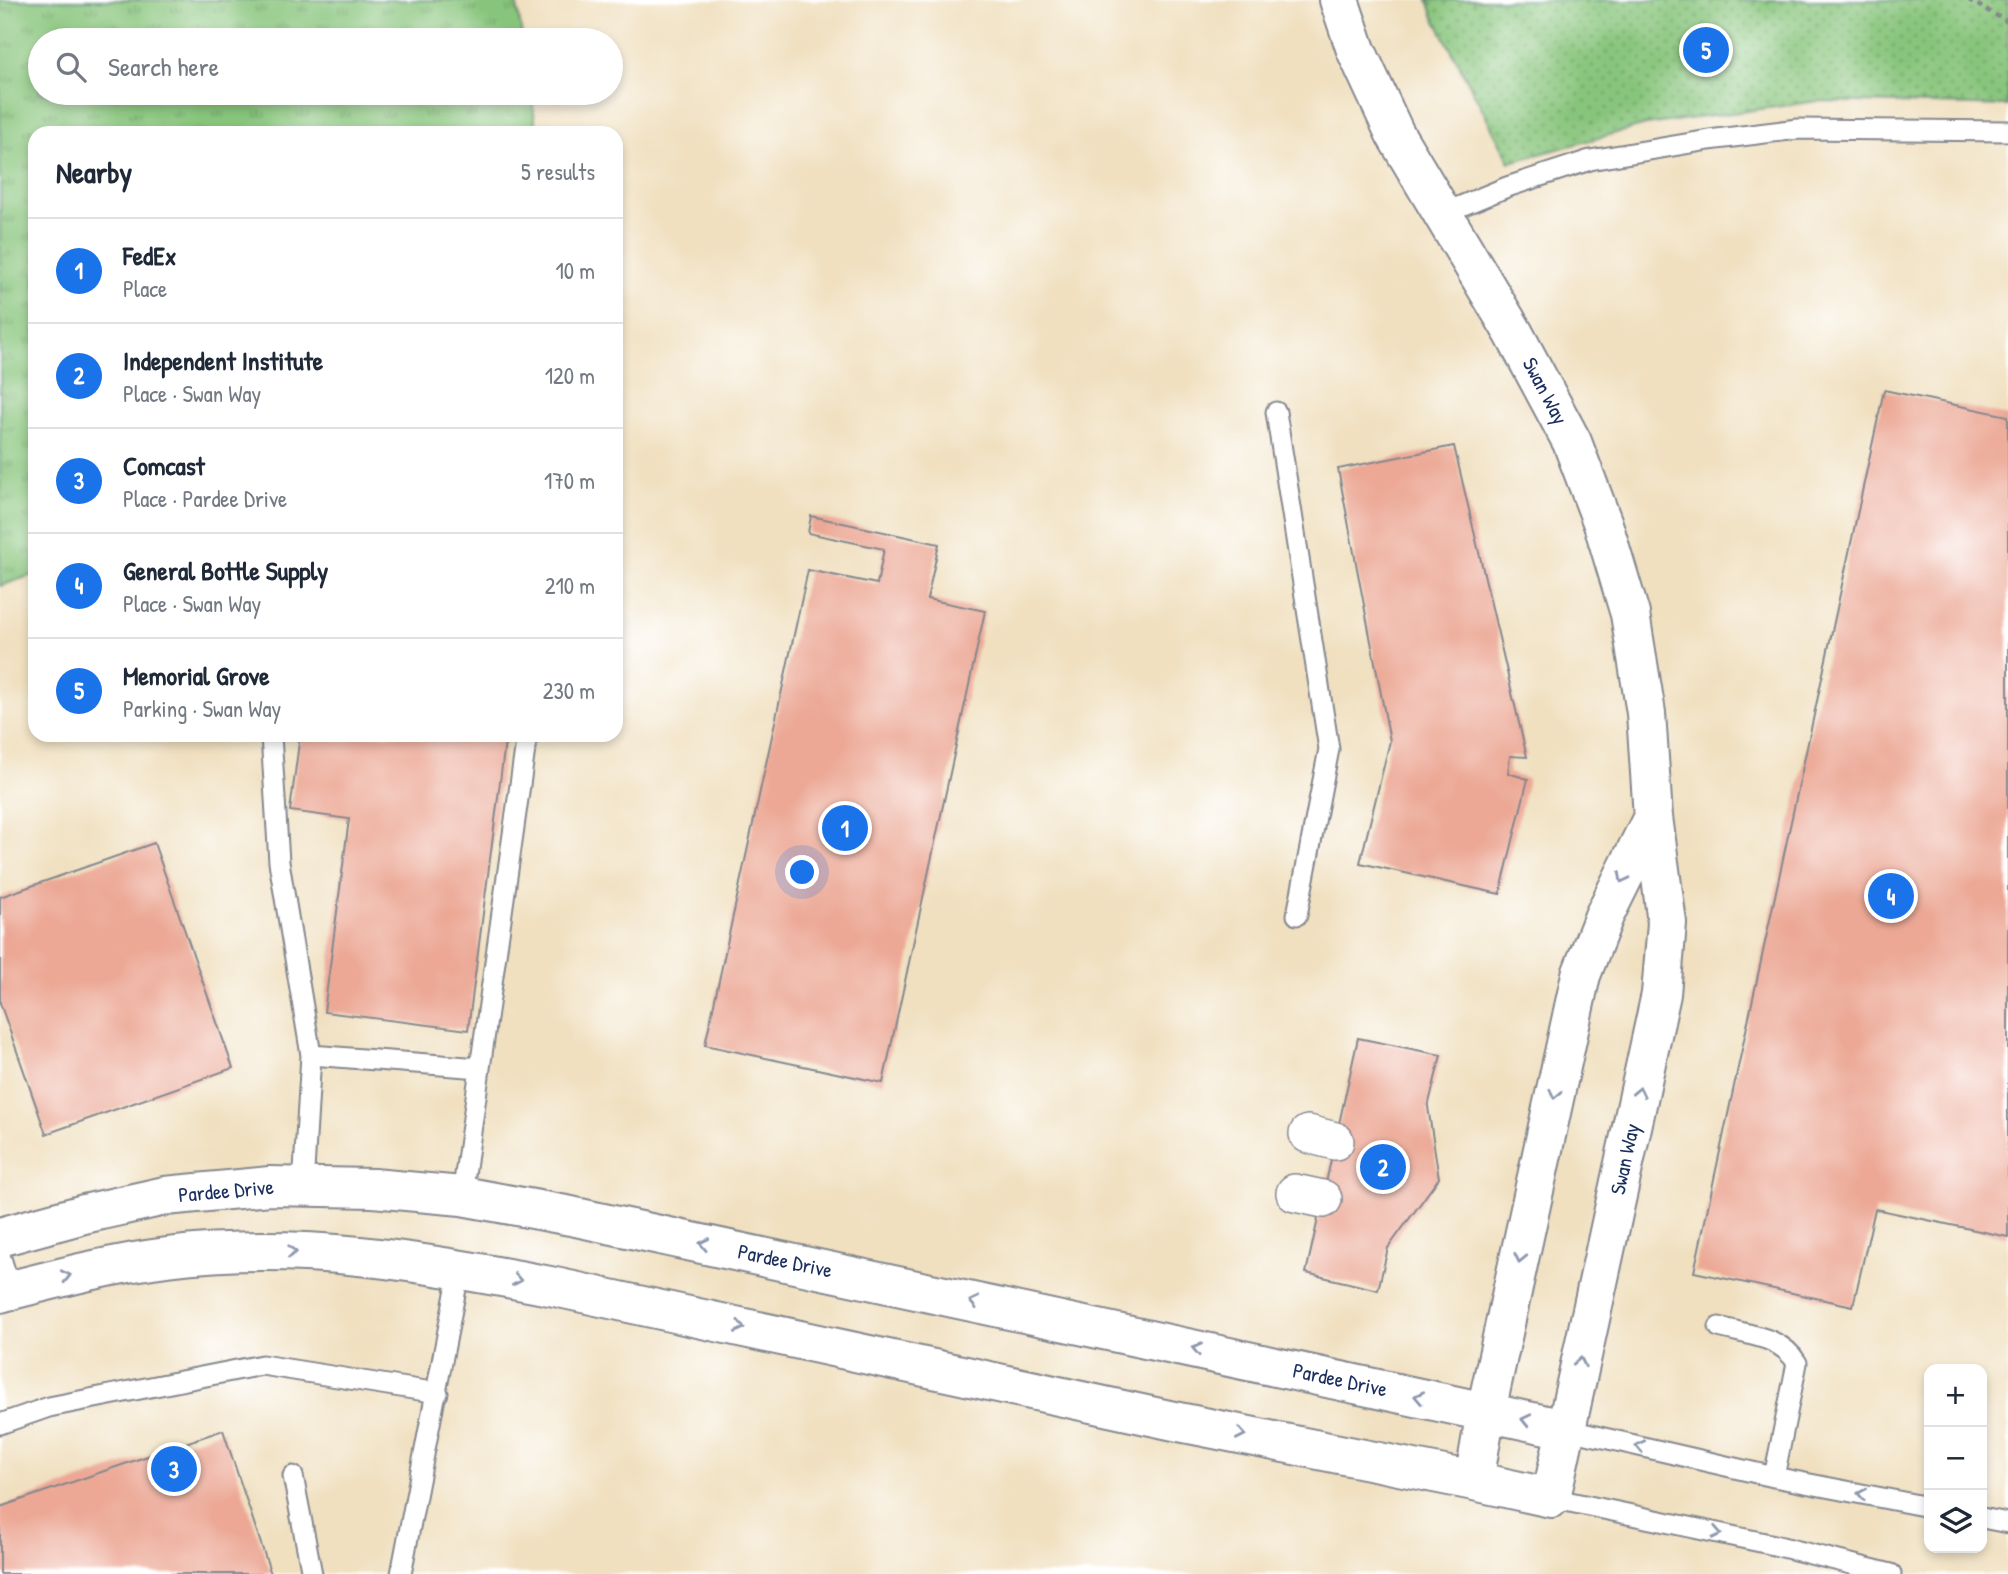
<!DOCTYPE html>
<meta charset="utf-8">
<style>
body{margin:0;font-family:"Patrick Hand",sans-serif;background:#f2f2f3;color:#1f2937}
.controls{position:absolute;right:21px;bottom:21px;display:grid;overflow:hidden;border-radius:14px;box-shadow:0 4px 10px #0003}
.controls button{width:63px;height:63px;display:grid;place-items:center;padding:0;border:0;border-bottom:2px solid #e0e1e3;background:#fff;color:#1f2937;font:35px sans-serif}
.you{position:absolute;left:803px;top:873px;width:24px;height:24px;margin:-18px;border:5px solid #fff;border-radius:50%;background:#1a73e8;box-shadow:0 0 0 10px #1a73e833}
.badge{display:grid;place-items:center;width:46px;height:46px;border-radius:50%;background:#1a73e8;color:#fff;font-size:23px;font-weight:700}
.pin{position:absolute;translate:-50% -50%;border:4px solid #fff;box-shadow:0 2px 7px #0006}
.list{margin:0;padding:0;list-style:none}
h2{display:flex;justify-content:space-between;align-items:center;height:91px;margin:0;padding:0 28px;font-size:30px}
h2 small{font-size:23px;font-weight:400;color:#747a83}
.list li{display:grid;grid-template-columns:46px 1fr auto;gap:21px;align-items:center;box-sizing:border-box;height:105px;padding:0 28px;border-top:2px solid #e0e1e3}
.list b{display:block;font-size:26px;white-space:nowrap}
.list p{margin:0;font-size:23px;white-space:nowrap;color:#747a83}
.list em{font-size:23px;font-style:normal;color:#747a83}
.icon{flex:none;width:38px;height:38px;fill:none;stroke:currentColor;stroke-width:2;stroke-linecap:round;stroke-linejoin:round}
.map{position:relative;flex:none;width:2008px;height:1574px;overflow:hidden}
.search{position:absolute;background:#fff;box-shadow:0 4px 10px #0003;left:28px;top:28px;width:595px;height:77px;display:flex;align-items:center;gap:18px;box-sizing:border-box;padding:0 24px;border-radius:38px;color:#747a83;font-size:26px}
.panel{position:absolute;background:#fff;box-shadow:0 4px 10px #0003;left:28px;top:126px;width:595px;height:616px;border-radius:21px}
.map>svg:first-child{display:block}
.grass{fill:url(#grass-tufts);stroke:#527a6c;stroke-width:2}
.park{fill:url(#park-dots);stroke:#527a6c;stroke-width:2}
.building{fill:#eca895}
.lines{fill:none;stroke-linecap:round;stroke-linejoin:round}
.lane-casing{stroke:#86888f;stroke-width:23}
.street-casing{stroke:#86888f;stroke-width:40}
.secondary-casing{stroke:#86888f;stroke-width:42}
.path{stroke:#86888f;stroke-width:4.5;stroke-dasharray:5 5;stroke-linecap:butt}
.lane{stroke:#fff;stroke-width:19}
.street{stroke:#fff;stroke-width:37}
.secondary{stroke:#fff;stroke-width:38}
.oneway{stroke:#8d97ae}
.labels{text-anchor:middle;stroke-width:5;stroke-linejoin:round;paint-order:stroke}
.street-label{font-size:21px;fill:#1b2f5e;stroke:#fff}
</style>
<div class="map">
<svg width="2008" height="1574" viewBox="0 0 2008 1574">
<defs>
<pattern id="grass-tufts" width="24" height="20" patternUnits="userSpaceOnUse" patternTransform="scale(1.75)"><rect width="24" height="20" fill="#88c57b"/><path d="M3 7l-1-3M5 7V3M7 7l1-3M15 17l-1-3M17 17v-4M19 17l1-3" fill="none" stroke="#6ea068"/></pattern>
<pattern id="park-dots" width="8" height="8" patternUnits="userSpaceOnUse" patternTransform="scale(1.75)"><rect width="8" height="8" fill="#88c57b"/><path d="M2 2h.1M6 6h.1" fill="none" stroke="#6ea068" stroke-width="1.8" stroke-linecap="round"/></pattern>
</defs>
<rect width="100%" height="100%" fill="#fff"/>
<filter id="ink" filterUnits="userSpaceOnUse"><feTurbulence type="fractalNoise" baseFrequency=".0143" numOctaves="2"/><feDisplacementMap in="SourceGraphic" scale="14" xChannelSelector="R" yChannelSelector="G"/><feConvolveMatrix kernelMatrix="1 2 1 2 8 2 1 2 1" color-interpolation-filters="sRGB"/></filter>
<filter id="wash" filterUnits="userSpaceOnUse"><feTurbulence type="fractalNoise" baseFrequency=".00686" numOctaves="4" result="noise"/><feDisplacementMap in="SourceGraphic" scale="28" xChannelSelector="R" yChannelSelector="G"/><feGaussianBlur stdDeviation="1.57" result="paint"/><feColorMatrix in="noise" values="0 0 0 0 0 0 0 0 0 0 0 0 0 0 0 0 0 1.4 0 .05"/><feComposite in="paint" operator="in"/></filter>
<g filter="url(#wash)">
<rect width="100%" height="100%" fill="#f0e0c0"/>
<path class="grass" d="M0,0H516L523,40H40V93H531L537,133H35V574L0,586Z"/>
<path class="park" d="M1428,0H2008V106L1818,101L1646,125L1510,162L1433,15Z"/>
<g id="blocks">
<path class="building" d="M1884,390L2008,416V1237L1875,1209L1853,1306L1694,1272Z
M1454,446L1527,757L1510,756L1508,773L1528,779L1500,894L1360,863L1390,741L1338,469Z
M811,516L939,544L927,599L985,611L883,1083L705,1045L808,570L877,584L884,549L808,533Z
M300,735H506L468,1030L324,1012L349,819L290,811Z
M154,843L233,1068L46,1134L0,1003V897Z
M1358,1038L1441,1055L1428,1107L1439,1178L1388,1248L1378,1290L1306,1273Z
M223,1430L271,1574H0V1507Z"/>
</g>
</g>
<g filter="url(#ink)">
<use href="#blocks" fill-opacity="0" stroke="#86888f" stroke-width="2"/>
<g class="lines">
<defs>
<path id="lane" d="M1444,213L1507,187L1590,160L1709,140L1798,129L2008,131
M1276,412L1329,749L1297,915
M271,735L279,862L311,1055L303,1187
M311,1055L480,1068
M462,1196L527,735
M0,1255L11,1290
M1719,1327C1748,1335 1781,1336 1797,1363L1774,1477
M0,1424L49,1407L262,1365L438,1393
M1565,1429L1774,1477L1929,1507
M293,1476L312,1574
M1551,1498L1770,1544L1891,1574
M1982,1518L2008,1523
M401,1574L460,1268"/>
<path id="street" d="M1308,1134L1335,1141
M1295,1193L1323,1199"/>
<path id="secondary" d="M0,1237L84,1214L165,1196L270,1186L373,1188L462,1196L571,1216L1565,1429
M0,1293C55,1279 111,1264 167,1257C297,1240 427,1262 555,1287L1174,1421L1474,1481L1551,1498L1661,994L1667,923L1653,817L1646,713L1630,614L1603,524L1572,442L1513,332L1395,134L1356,50L1339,0
M1474,1481L1486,1411L1581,975L1604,916L1653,817"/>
</defs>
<use href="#lane" class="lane-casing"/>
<use href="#street" class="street-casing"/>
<use href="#secondary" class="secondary-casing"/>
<path class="path" d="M1969,0L2008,22"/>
<use href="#lane" class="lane"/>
<use href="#street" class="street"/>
<use href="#secondary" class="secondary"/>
</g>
<defs><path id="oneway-chevron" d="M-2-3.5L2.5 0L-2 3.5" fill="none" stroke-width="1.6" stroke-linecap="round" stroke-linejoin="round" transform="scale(1.75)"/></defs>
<g class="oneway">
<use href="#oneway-chevron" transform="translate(1623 878) rotate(117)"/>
<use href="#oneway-chevron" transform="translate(1639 1092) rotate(-78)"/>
<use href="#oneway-chevron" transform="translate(1555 1094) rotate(102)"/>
<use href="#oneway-chevron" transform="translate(704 1244) rotate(-168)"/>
<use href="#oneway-chevron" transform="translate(292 1252) rotate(2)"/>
<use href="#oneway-chevron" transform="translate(1520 1258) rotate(102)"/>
<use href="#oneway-chevron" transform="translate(66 1276) rotate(-13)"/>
<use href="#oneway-chevron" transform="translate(517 1280) rotate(11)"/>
<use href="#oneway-chevron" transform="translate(974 1302) rotate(-168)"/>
<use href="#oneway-chevron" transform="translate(740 1327) rotate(12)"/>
<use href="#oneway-chevron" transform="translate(1197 1349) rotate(-168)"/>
<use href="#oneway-chevron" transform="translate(1580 1362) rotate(-78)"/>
<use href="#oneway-chevron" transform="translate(1419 1397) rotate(-168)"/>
<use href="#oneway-chevron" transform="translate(1526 1420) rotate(-167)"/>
<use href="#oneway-chevron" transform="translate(1241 1434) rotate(11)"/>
<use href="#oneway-chevron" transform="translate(1640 1446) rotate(-167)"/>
<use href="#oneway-chevron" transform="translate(1862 1494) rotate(-169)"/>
<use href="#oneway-chevron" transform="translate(1717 1533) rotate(11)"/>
</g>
</g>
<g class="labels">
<g class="street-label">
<text transform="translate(1545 391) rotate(62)" y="7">Swan Way</text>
<text transform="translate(1625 1159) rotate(-78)" y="7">Swan Way</text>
<text transform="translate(226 1191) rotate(-5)" y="7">Pardee Drive</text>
<text transform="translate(785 1261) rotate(12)" y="7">Pardee Drive</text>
<text transform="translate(1340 1380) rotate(12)" y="7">Pardee Drive</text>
</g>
</g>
</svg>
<div class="controls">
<button>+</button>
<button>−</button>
<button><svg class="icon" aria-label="layers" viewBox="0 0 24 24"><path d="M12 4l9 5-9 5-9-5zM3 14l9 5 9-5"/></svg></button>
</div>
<div class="you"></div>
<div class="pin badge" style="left:845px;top:828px">1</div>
<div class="pin badge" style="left:1383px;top:1167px">2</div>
<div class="pin badge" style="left:174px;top:1469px">3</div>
<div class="pin badge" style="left:1891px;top:896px">4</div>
<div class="pin badge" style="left:1706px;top:50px">5</div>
<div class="search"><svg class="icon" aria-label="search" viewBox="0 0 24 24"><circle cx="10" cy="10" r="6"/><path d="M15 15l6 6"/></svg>Search here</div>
<section class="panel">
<h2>Nearby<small>5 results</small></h2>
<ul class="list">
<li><span class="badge">1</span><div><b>FedEx</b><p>Place</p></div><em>10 m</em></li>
<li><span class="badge">2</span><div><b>Independent Institute</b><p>Place · Swan Way</p></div><em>120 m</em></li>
<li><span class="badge">3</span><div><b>Comcast</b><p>Place · Pardee Drive</p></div><em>170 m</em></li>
<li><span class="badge">4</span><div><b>General Bottle Supply</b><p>Place · Swan Way</p></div><em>210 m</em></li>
<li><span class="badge">5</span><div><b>Memorial Grove</b><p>Parking · Swan Way</p></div><em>230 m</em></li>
</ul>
</section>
</div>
